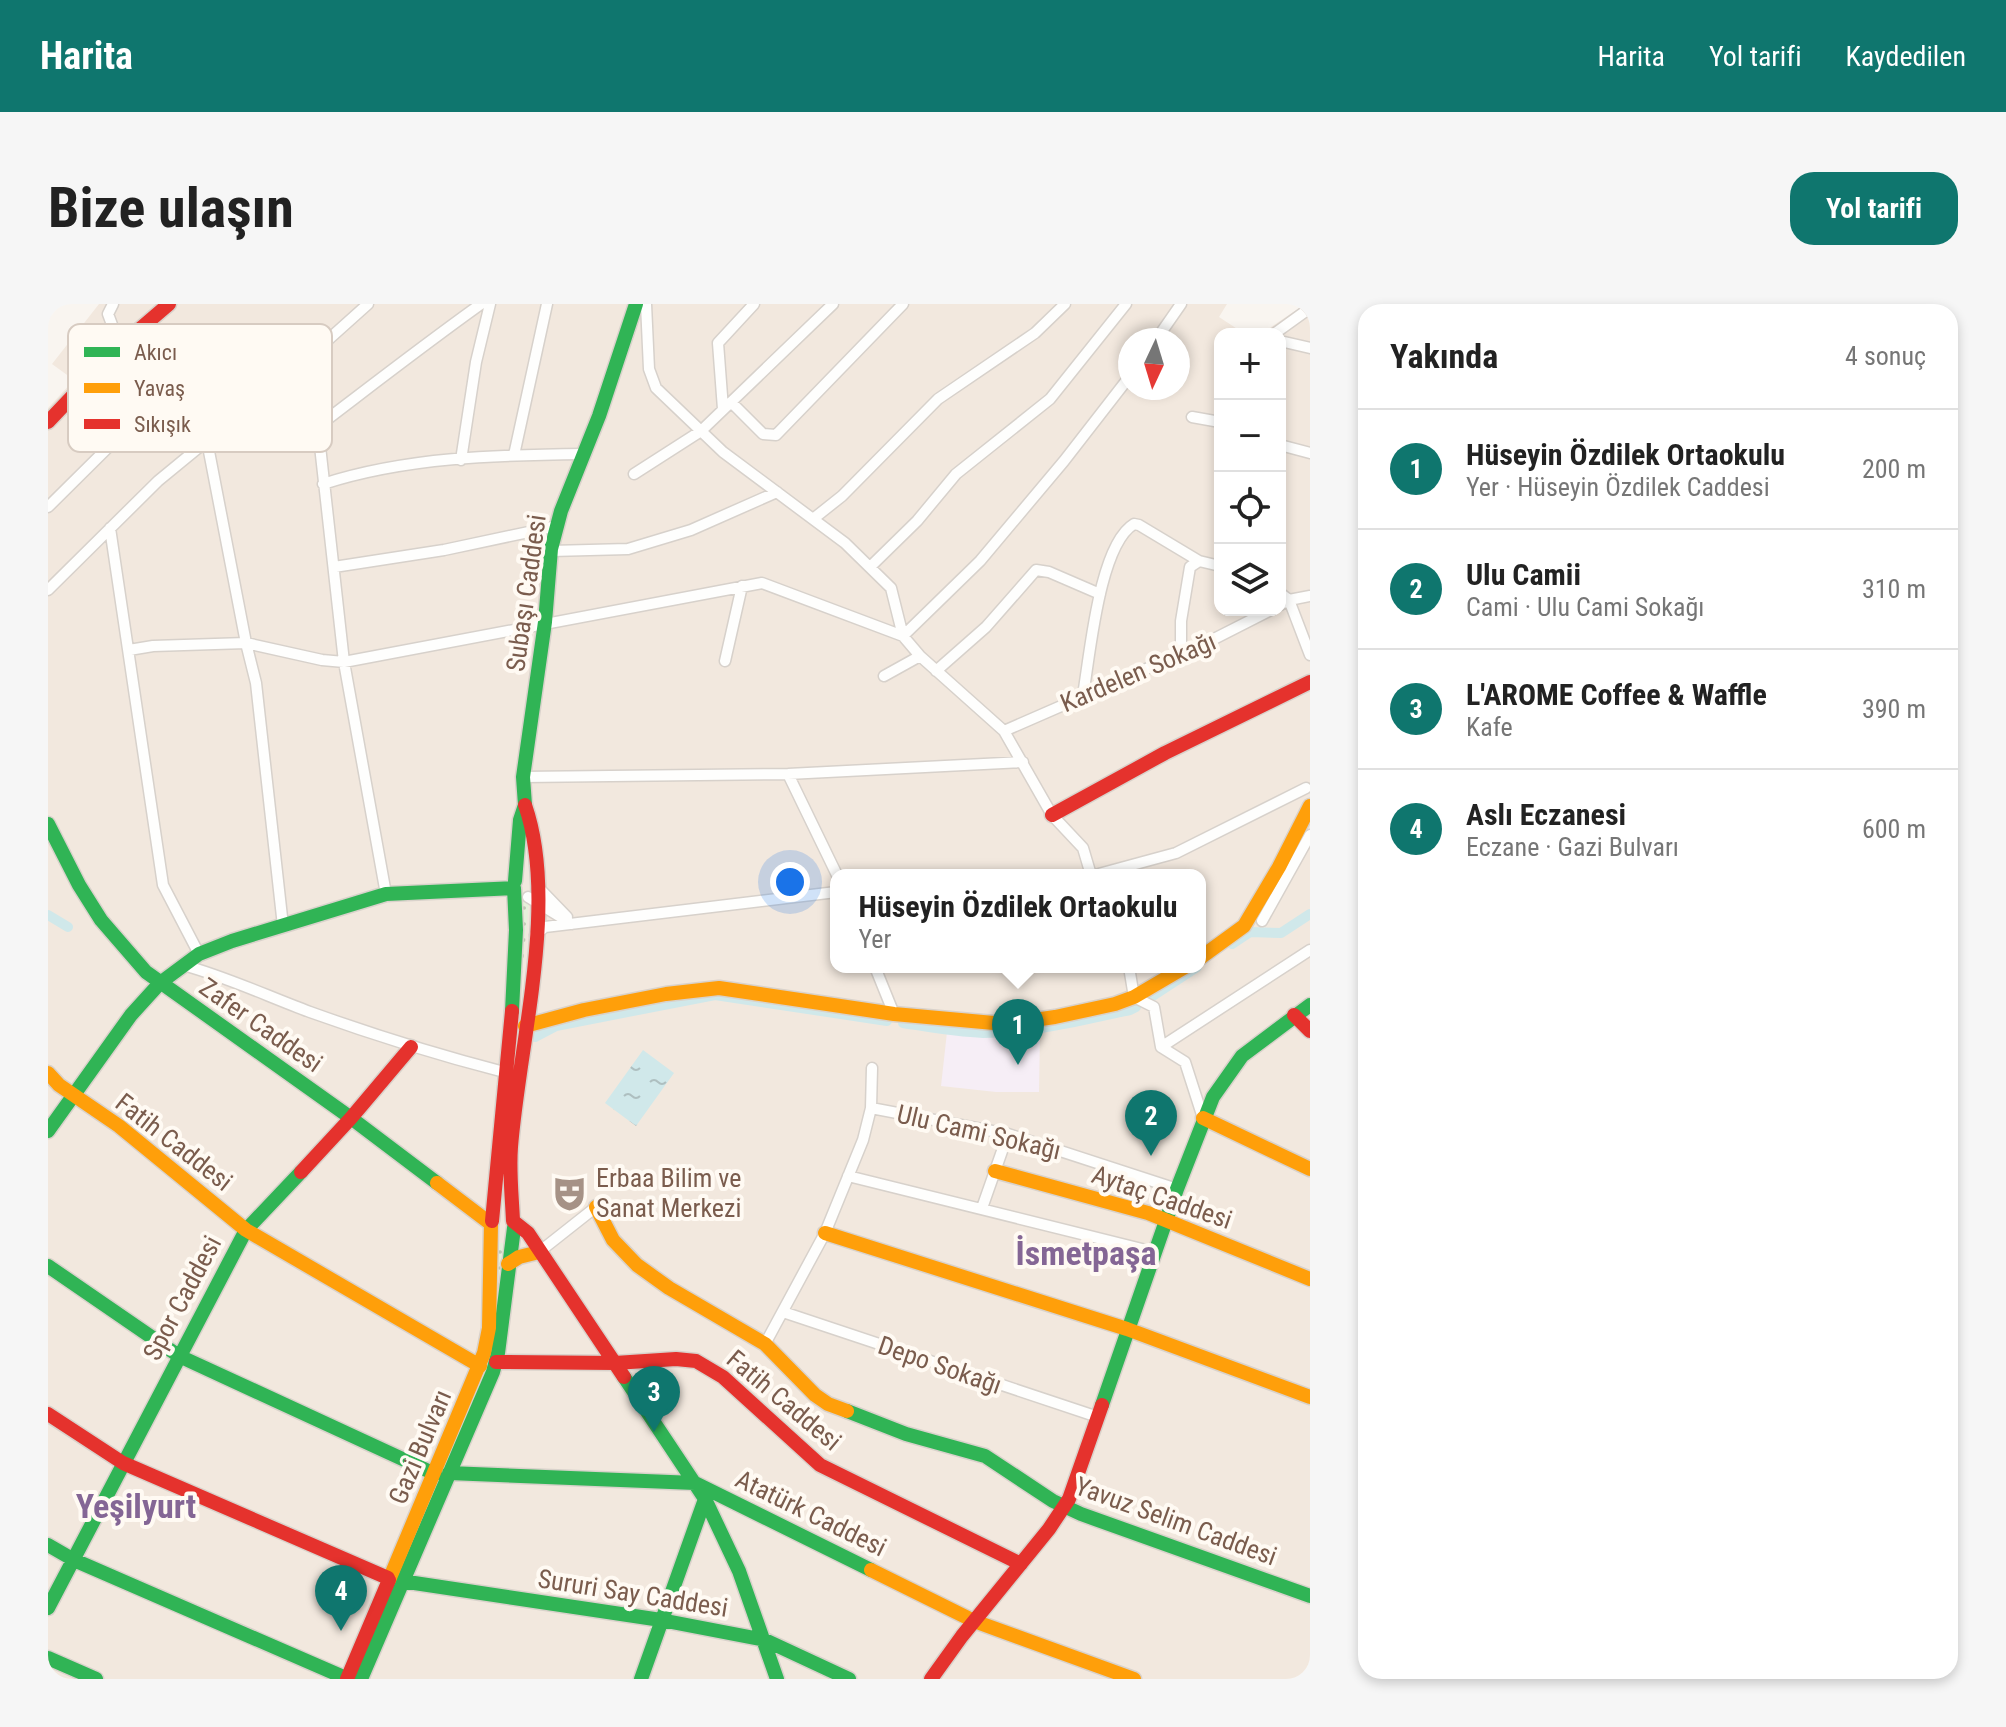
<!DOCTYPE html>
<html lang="tr">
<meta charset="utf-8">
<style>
body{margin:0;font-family:"Roboto Condensed",sans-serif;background:#f6f6f6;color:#222}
.controls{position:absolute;right:24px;top:24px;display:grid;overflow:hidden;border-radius:16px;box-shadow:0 4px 12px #0003}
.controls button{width:72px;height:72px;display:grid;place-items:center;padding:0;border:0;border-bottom:2px solid #e0e0e0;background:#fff;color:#222;font:40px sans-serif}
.compass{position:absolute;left:1070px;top:24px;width:72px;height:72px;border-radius:50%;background:#fff;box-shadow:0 4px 12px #0003;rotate:184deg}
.you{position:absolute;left:742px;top:578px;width:28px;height:28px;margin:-20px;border:6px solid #fff;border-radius:50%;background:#1a73e8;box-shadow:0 0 0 12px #1a73e833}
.badge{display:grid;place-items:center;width:52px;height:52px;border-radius:50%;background:#0f766e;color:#fff;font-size:26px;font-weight:700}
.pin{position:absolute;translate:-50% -66px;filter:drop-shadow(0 2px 4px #0008)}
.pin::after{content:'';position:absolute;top:42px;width:28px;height:24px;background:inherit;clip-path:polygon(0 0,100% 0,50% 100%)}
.popup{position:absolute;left:782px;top:565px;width:376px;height:104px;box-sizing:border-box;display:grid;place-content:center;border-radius:16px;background:#fff;filter:drop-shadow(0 2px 6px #0005);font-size:26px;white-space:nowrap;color:#767676}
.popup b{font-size:30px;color:#222}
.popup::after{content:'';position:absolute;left:50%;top:100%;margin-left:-16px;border:16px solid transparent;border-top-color:#fff}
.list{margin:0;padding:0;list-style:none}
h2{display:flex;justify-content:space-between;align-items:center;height:104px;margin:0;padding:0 32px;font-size:34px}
h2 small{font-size:26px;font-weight:400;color:#767676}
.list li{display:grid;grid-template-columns:52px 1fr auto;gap:24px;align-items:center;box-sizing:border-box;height:120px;padding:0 32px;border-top:2px solid #e0e0e0}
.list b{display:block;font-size:30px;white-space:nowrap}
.list p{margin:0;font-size:26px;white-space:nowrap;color:#767676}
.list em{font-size:26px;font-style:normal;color:#767676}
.icon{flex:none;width:44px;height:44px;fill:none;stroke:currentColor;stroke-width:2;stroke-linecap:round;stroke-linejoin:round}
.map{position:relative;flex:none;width:1262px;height:1375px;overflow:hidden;border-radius:24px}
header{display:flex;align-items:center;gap:48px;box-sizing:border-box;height:112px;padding:0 40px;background:#0f766e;color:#fff}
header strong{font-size:38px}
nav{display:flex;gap:44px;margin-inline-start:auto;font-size:28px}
.intro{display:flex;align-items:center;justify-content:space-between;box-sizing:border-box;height:192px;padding:0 48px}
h1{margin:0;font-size:56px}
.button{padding:20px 36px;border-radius:24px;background:#0f766e;color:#fff;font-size:28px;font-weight:700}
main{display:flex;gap:48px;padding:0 48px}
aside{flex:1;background:#fff;border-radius:24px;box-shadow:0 4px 12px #0003}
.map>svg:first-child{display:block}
.residential{fill:#f2e8de;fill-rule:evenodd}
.education{fill:#f6eef6}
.grass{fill:url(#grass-dots)}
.water{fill:url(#water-ripples)}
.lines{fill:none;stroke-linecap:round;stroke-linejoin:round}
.canal{stroke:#d0e8ea;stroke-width:10}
.street-casing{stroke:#d7d1cb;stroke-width:13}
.fast-casing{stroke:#d9d2cb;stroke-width:17}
.slow-casing{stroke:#d9d2cb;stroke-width:17}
.jam-casing{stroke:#d9d2cb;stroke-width:17}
.street{stroke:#fefefd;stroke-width:10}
.fast{stroke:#30b455;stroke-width:14}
.slow{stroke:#ff9f0a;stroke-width:14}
.jam{stroke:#e5322d;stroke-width:14}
.labels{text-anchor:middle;stroke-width:8;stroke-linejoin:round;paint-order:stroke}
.street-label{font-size:26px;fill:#7a5c4d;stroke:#fffaf3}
.poi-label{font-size:26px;fill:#7a5c4d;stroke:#fffaf3;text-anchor:start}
.district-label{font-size:34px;font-weight:bold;fill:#846695;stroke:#fffaf3}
.key{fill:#fffaf3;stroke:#d7cbc1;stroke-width:2}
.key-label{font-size:22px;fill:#7a5c4d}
</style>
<header>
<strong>Harita</strong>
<nav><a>Harita</a><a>Yol tarifi</a><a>Kaydedilen</a></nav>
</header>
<div class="intro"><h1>Bize ulaşın</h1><a class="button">Yol tarifi</a></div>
<main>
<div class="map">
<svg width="1262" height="1375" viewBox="0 0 1262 1375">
<defs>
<pattern id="grass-dots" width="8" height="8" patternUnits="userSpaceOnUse" patternTransform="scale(2)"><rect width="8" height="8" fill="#e7f0db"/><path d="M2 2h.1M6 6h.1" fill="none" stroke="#c0c6b4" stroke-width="1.8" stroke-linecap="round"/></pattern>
<pattern id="water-ripples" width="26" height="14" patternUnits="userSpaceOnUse" patternTransform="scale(2)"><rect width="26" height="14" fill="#d0e8ea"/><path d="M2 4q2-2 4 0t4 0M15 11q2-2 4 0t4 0" fill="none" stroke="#aebfc0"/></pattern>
</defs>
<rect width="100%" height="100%" fill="#f9f5f0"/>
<path class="residential" d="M51,0H1179L1171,13L1197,30H1172V306H1232V30H1213L1257,0H1262V1375H0V104L26,76L4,60ZM1082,36H1130V84H1082ZM788,571H1152V663H788Z"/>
<path class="education" d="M899,728L932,732L992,729L991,788H948L893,782Z"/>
<path class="grass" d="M474,598H481L459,826L458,902H450L475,630Z
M449,938L458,940L448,1024L435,1079L355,1258H353L437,1065Z"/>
<path class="water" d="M595,746L626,769L588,822L557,799Z"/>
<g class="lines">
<path class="canal" d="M0,611L20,623
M1184,640L1202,628L1233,629L1262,610
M1103,693L1149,663
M855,719C881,723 908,728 935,729C985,729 1033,716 1082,706L1088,703
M487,733L508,722L667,691L839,717"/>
<defs>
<path id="street" d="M65,0L60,10L72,42L119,85L159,137L198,339L208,379L235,622
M598,0L601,65L608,84L675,148L797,239L843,284L855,332L872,352L956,427L1004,511L1035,544L1043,571
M1226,30L1262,4
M1108,36L1133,0
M1232,37L1262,44
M262,52L296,358L338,590
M683,98L715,130L728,131L855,0
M675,105L670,39L706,0
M1144,113L1172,118
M269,123C323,82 377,40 433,0
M1232,141L1262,149
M466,151L499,0
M413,156L428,58L442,0
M586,170L653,127L785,0
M275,180C358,153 449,151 536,150
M0,203L119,85
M765,215L794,192L890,95L987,29L1017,0
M62,224L115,581L151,650
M503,247L580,245L643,226L729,188
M286,263L396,246L509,222
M822,263L869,217L908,170L1002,95L1078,0
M0,286L110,177L262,52L320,0
M1232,289L1241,296L1262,351
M1232,301L1241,296L1262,292
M81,346L105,342L198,339L274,356L296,358L714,279L855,332L932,257L1016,157L1082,72
M1133,350V317L1142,263L1151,257L1172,262
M677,357L694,282
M888,367L938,323L988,266L1001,268L1052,290
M836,372L872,352
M1035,391C1042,351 1051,241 1086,220L1091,221L1151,257
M956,427L1160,338L1223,306
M740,470L789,571
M475,473L740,470L975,458
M1047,571L1128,549L1258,484
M489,582L519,613
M480,593L524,620
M1214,617L1262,531
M487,631L497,623L788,588
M135,661C179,673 219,692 262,708C326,731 390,751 456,768
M827,663L846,710
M1081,663L1086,693L1106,703L1113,743L1137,758L1155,814
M1113,743L1262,646
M823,804L960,830L1129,885
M800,872L1106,948
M934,904L960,830
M491,948L548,903
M735,1008L1050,1113
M717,1040L777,929L815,836L823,804L824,764"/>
<path id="fast" d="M0,520L31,581L53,616L98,668L303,814L389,879
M467,577L472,516L477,501L475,473L497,318L503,245L513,207L551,112L588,0
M0,827L83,711L112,679L151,650L184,637L338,590L466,584L468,626L464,707
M0,962L131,1052L387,1170
M576,1073L657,1195L691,1267L729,1375
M1054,1101L1129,885L1165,793L1194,752L1262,701
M799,1107L858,1130L937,1152L1005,1197L1033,1210L1262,1292
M401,1169L647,1179L823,1266
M0,1241L26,1256L300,1375
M353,1277L613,1316L717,1336L801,1375
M0,1304L198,926L253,868
M0,1354L48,1375
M313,1375L445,1068L450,1049L466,924
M593,1375L657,1195"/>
<path id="slow" d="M1152,654L1196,622L1231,563L1262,502
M477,722L536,706L618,690L671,684L846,710L957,720L1007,713L1067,700L1086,693L1137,663
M0,769L11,781L71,822L198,926L432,1062
M1155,814L1262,865
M947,867L1100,909L1262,975
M548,903L565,936L589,961L621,984L717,1040L767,1091L780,1100L799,1107
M777,929L1079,1025L1262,1093
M460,960L471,953L491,948
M823,1266L926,1317L1086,1375
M341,1276L436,1049L441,1024L443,920L389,879"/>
<path id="jam" d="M0,118L72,42L121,0
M477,501C511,599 471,740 463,843C461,868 464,893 465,917L480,929L576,1073
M1004,511L1117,449L1262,378
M1246,711L1262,727
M253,868L303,814L363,743
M444,917L464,707
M448,1058L567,1059L628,1055L648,1057L675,1073L772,1161L973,1260
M0,1110L75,1159L340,1274
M299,1375L341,1276
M883,1375L914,1332L1001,1225L1021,1195L1054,1101"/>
</defs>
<use href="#street" class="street-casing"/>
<use href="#fast" class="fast-casing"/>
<use href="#slow" class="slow-casing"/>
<use href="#jam" class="jam-casing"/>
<use href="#street" class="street"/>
<use href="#fast" class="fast"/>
<use href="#slow" class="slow"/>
<use href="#jam" class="jam"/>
</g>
<defs>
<symbol id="theatre-bare" viewBox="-9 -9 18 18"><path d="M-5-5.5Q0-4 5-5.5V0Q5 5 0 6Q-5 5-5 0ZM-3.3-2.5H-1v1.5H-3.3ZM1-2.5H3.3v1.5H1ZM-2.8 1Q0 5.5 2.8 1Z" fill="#a69286" stroke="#fffaf3" stroke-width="2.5" paint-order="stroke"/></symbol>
</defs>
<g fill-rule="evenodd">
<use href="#theatre-bare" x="496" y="864" width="51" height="51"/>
</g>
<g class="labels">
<g class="street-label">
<text transform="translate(478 289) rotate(-82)" y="9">Subaşı Caddesi</text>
<text transform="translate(1090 368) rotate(-23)" y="9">Kardelen Sokağı</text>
<text transform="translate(213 721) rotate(35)" y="9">Zafer Caddesi</text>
<text transform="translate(931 828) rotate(13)" y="9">Ulu Cami Sokağı</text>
<text transform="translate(126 838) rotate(38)" y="9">Fatih Caddesi</text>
<text transform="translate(1114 893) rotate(19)" y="9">Aytaç Caddesi</text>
<text transform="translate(134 994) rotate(-62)" y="9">Spor Caddesi</text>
<text transform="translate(892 1061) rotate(19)" y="9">Depo Sokağı</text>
<text transform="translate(736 1096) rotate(40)" y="9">Fatih Caddesi</text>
<text transform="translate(372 1143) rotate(-67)" y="9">Gazi Bulvarı</text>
<text transform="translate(763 1209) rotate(26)" y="9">Atatürk Caddesi</text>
<text transform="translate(1128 1217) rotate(20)" y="9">Yavuz Selim Caddesi</text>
<text transform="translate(585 1289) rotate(9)" y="9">Sururi Say Caddesi</text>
</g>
<g class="poi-label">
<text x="548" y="883">Erbaa Bilim ve<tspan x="548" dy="30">Sanat Merkezi</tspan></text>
</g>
<g class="district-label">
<text x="1038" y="961">İsmetpaşa</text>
<text x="88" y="1214">Yeşilyurt</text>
</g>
</g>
<rect x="20" y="20" width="264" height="128" rx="12" class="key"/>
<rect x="36" y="43" width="36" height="10" fill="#30b455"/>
<rect x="36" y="79" width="36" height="10" fill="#ff9f0a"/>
<rect x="36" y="115" width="36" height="10" fill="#e5322d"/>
<g class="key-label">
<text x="86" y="56">Akıcı</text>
<text x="86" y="92">Yavaş</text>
<text x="86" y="128">Sıkışık</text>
</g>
</svg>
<div class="controls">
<button>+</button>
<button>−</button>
<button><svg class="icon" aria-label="locate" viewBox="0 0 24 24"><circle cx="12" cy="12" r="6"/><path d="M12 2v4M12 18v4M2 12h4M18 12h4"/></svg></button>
<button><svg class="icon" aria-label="layers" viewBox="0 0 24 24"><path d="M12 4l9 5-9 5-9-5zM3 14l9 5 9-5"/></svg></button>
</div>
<svg class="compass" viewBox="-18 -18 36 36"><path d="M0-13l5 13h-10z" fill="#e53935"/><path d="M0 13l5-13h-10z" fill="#767676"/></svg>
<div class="you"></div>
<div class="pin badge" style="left:970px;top:761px">1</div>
<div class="popup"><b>Hüseyin Özdilek Ortaokulu</b>Yer</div>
<div class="pin badge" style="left:1103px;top:852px">2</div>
<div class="pin badge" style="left:606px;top:1128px">3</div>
<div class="pin badge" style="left:293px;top:1327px">4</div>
</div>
<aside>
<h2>Yakında<small>4 sonuç</small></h2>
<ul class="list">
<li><span class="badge">1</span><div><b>Hüseyin Özdilek Ortaokulu</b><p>Yer · Hüseyin Özdilek Caddesi</p></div><em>200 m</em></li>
<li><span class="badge">2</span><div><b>Ulu Camii</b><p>Cami · Ulu Cami Sokağı</p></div><em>310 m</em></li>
<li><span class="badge">3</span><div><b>L'AROME Coffee &amp; Waffle</b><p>Kafe</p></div><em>390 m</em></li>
<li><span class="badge">4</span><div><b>Aslı Eczanesi</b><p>Eczane · Gazi Bulvarı</p></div><em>600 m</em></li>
</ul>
</aside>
</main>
